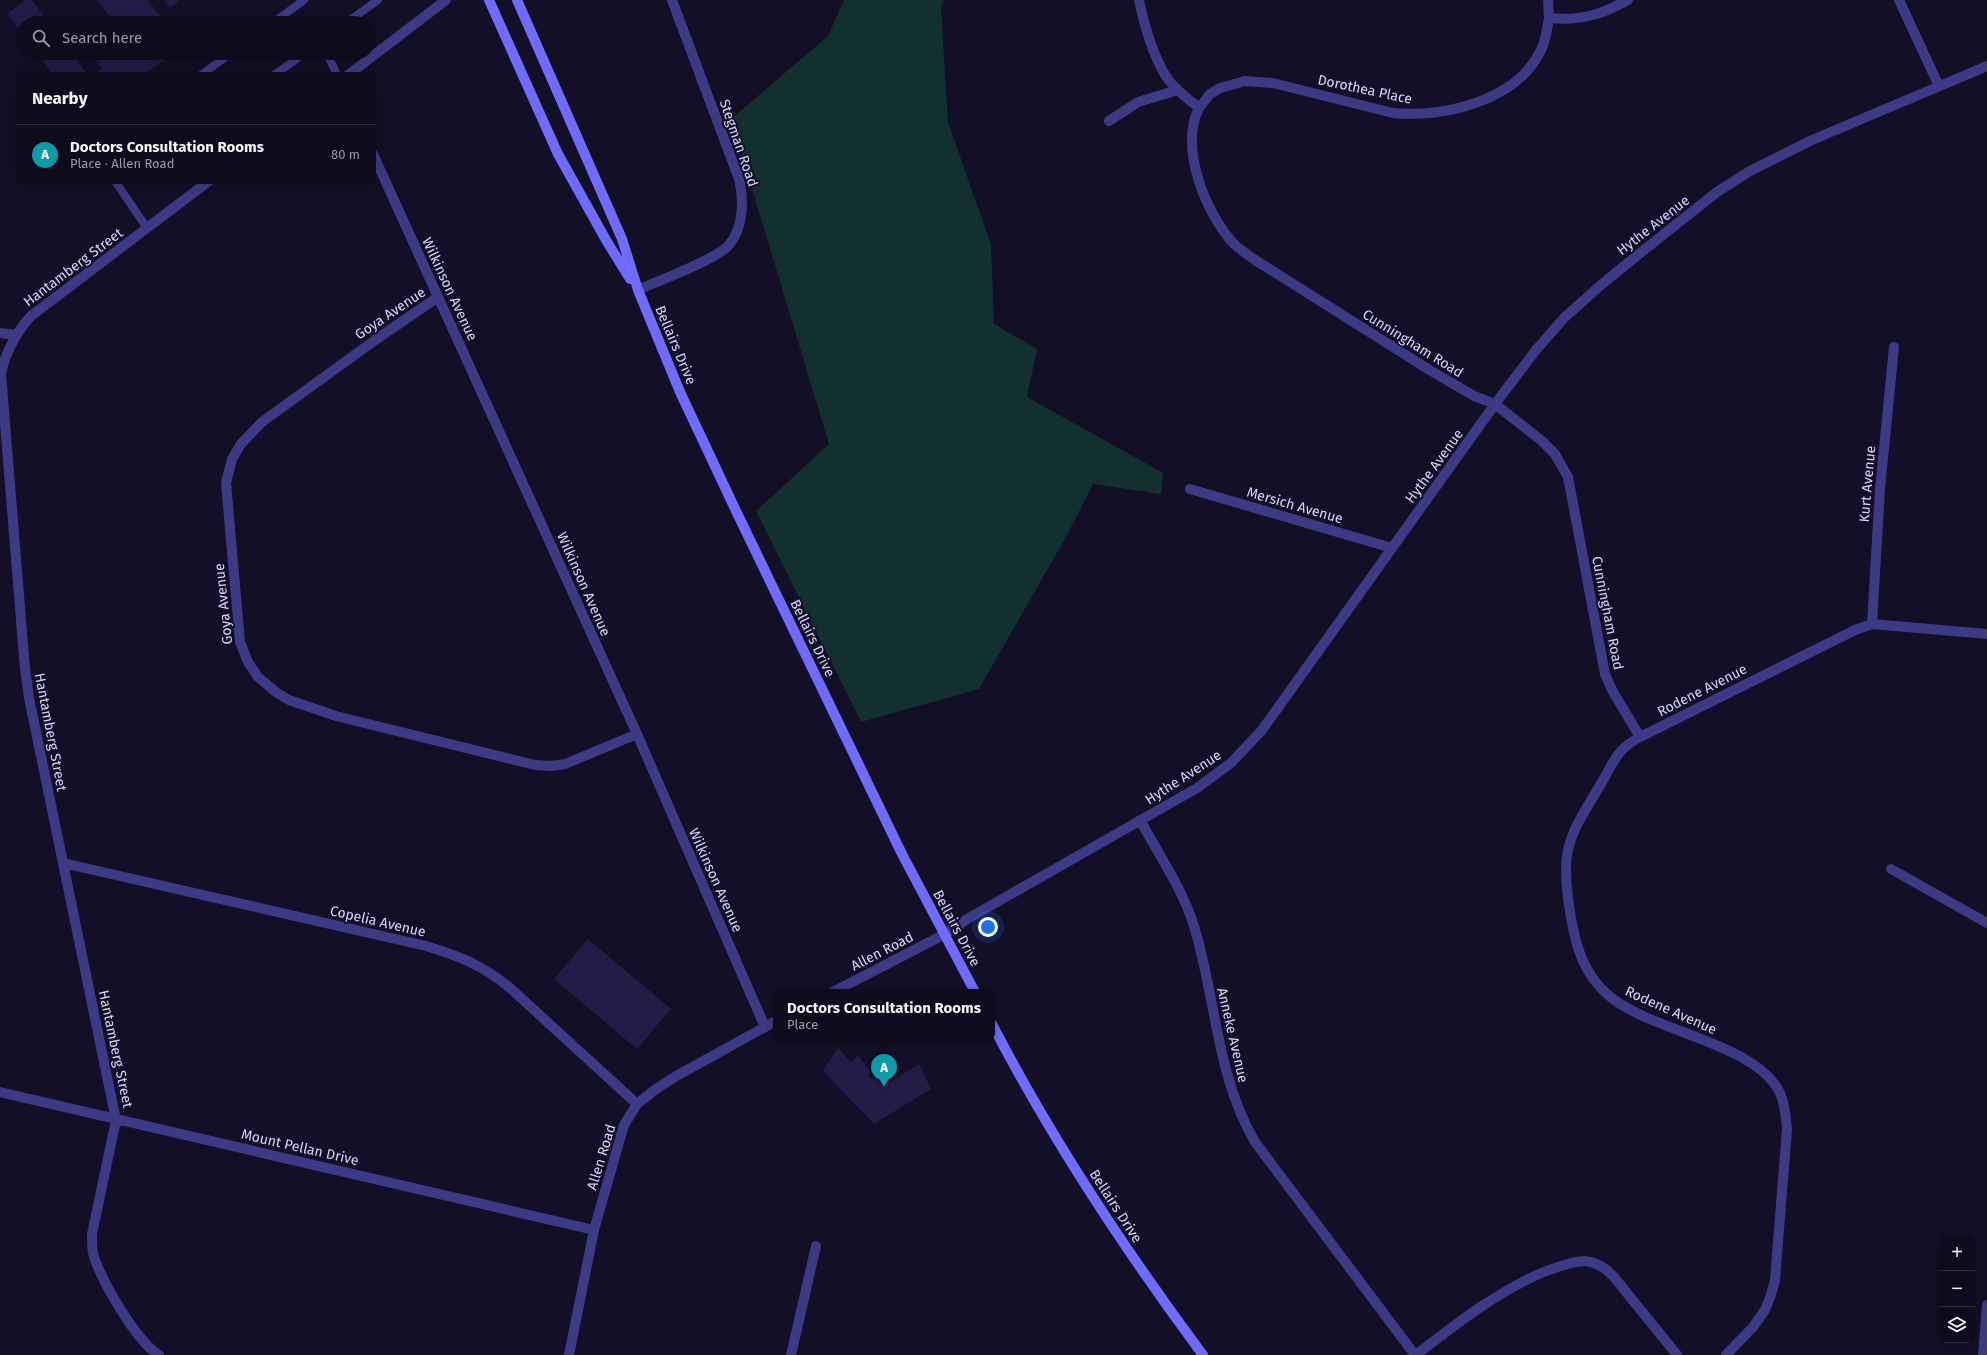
<!DOCTYPE html>
<meta charset="utf-8">
<style>
body{margin:0;font-family:"Fira Sans",sans-serif;background:#171425;color:#f1f3f6}
.controls{position:absolute;right:12px;bottom:12px;display:grid;overflow:hidden;border-radius:8px;box-shadow:0 4px 16px #0002}
.controls button{width:36px;height:36px;display:grid;place-items:center;padding:0;border:0;border-bottom:1px solid #2e2b3b;background:#0e0b1c;color:#f1f3f6;font:20px sans-serif}
.you{position:absolute;left:988px;top:927px;width:14px;height:14px;margin:-10px;border:3px solid #fff;border-radius:50%;background:#1a73e8;box-shadow:0 0 0 6px #1a73e833}
.badge{display:grid;place-items:center;width:26px;height:26px;border-radius:50%;background:#0f766e;color:#fff;font-size:13px;font-weight:700}
.pin{position:absolute;translate:-50% -33px;filter:drop-shadow(0 1px 2px #0008)}
.pin::after{content:'';position:absolute;top:21px;width:14px;height:12px;background:inherit;clip-path:polygon(0 0,100% 0,50% 100%)}
.popup{position:absolute;left:773px;top:989px;width:222px;height:52px;box-sizing:border-box;display:grid;place-content:center;border-radius:8px;background:#0e0b1c;filter:drop-shadow(0 1px 3px #0005);font-size:13px;white-space:nowrap;color:#9b9ba3}
.popup b{font-size:15px;color:#f1f3f6}
.popup::after{content:'';position:absolute;left:50%;top:100%;margin-left:-8px;border:8px solid transparent;border-top-color:#0e0b1c}
.list{margin:0;padding:0;list-style:none}
h2{display:flex;justify-content:space-between;align-items:center;height:52px;margin:0;padding:0 16px;font-size:17px}
h2 small{font-size:13px;font-weight:400;color:#9b9ba3}
.list li{display:grid;grid-template-columns:26px 1fr auto;gap:12px;align-items:center;box-sizing:border-box;height:60px;padding:0 16px;border-top:1px solid #2e2b3b}
.list b{display:block;font-size:15px;white-space:nowrap}
.list p{margin:0;font-size:13px;white-space:nowrap;color:#9b9ba3}
.list em{font-size:13px;font-style:normal;color:#9b9ba3}
.icon{flex:none;width:22px;height:22px;fill:none;stroke:currentColor;stroke-width:2;stroke-linecap:round;stroke-linejoin:round}
.map{position:relative;flex:none;width:1987px;height:1355px;overflow:hidden}
.search{position:absolute;background:#0e0b1c;box-shadow:0 4px 16px #0002;left:16px;top:16px;width:360px;height:44px;display:flex;align-items:center;gap:10px;box-sizing:border-box;padding:0 14px;border-radius:22px;color:#9b9ba3;font-size:15px}
.panel{position:absolute;background:#0e0b1c;box-shadow:0 4px 16px #0002;left:16px;top:72px;width:360px;height:112px;border-radius:8px}
.map>svg:first-child{display:block}
.green{fill:#12302f}
.building{fill:#241b47}
.lines{fill:none;stroke-linecap:round;stroke-linejoin:round}
.lane{stroke:#3d3a85;stroke-width:8}
.street{stroke:#3d3a85;stroke-width:10}
.secondary{stroke:#6f6bff;stroke-width:10}
.labels{text-anchor:middle;stroke-width:4;stroke-linejoin:round;paint-order:stroke}
.street-label{font-size:14px;fill:#d9d4ff;stroke:#130f26}
</style>
<div class="map">
<svg width="1987" height="1355" viewBox="0 0 1987 1355">
<rect width="100%" height="100%" fill="#130f26"/>
<path class="green" d="M844,0H944L941,7L948,122L991,245L994,324L1037,349L1027,397L1163,473L1161,494L1093,484L1066,537L979,689L861,722L756,511L829,444L731,119L828,36Z"/>
<path class="building" d="M26,0H32L49,23H23V35L7,14Z
M97,0H148L165,23H115Z
M164,0H180L170,8Z
M37,53H72L88,75H53Z
M102,53H111L115,58L121,53H173L143,75H94L102,69L94,59Z
M588,939L671,1009L637,1049L554,979Z
M838,1048L851,1062L858,1055L871,1073L869,1075L870,1079L882,1074L886,1084L919,1064L931,1089L874,1124L823,1071Z"/>
<g class="lines">
<path class="lane" d="M273,23L304,0
M346,23L378,0
M327,53L337,75
M201,75L231,53
M274,75L305,53
M115,181L147,228"/>
<path class="street" d="M1139,0C1144,24 1152,52 1164,73C1172,87 1187,98 1199,108C1179,148 1206,215 1235,245C1241,250 1248,255 1255,260L1428,369L1474,396L1495,404L1542,441L1555,454L1568,477L1605,674L1612,690L1640,737
M1548,0L1549,18
M1899,0L1939,86
M348,75L446,0
M1199,108L1210,94L1220,88L1245,81L1273,83L1393,113C1443,118 1517,101 1541,50C1546,40 1547,29 1549,18C1581,21 1600,15 1628,0
M1109,121L1138,102L1178,90
M373,154L637,734L765,1027
M638,290C658,281 715,260 728,246C744,228 744,200 739,179L672,0
M438,297L378,338L262,422L241,444L232,459L226,483L240,642L248,662L258,677L277,693L289,700L336,716L535,765L551,766L565,764L637,734
M0,333L17,335
M1190,489L1392,548
M1872,624L1880,489L1894,347
M1140,820C1159,855 1182,888 1194,926C1216,998 1216,1075 1255,1142L1415,1355
M63,863L426,946C459,956 482,965 509,987L637,1104
M1891,869L1987,923
M833,992L945,934L969,918L1197,788L1231,763L1262,730L1495,404L1536,350L1564,318L1602,284L1639,254L1717,192L1750,171L1812,140L1987,66
M0,1092L594,1230
M159,1355C136,1341 100,1279 93,1253C92,1247 92,1240 92,1234L116,1120L29,698L25,669L1,374C5,353 17,331 31,316L209,181
M569,1355L594,1230L624,1125L637,1104L656,1089L678,1075L776,1021
M791,1355L816,1246
M1416,1355C1457,1323 1498,1291 1546,1271C1558,1267 1572,1261 1585,1261C1596,1262 1606,1268 1614,1277L1677,1355
M1726,1355L1753,1327L1765,1310L1771,1295L1775,1280L1787,1129C1786,1117 1785,1104 1780,1093C1756,1042 1649,1032 1607,994C1597,985 1589,974 1584,963C1572,938 1562,876 1568,850C1573,826 1590,803 1602,782C1608,772 1613,760 1621,751C1626,745 1633,741 1640,737L1855,630L1872,624L1987,634
M1983,1355L1987,1305"/>
<path class="secondary" d="M489,0L558,154L606,240L630,279
M517,0L622,239L638,290L680,392L737,513L902,854L975,992
M992,1024C1052,1140 1125,1250 1203,1355"/>
</g>
<g class="labels">
<g class="street-label">
<text transform="translate(1365 89) rotate(12)" y="5">Dorothea Place</text>
<text transform="translate(739 143) rotate(71)" y="5">Stegman Road</text>
<text transform="translate(1653 225) rotate(-38)" y="5">Hythe Avenue</text>
<text transform="translate(73 267) rotate(-37)" y="5">Hantamberg Street</text>
<text transform="translate(450 289) rotate(65)" y="5">Wilkinson Avenue</text>
<text transform="translate(390 313) rotate(-34)" y="5">Goya Avenue</text>
<text transform="translate(1413 343) rotate(32)" y="5">Cunningham Road</text>
<text transform="translate(676 345) rotate(67)" y="5">Bellairs Drive</text>
<text transform="translate(1434 466) rotate(-54)" y="5">Hythe Avenue</text>
<text transform="translate(1867 484) rotate(-85)" y="5">Kurt Avenue</text>
<text transform="translate(1295 505) rotate(16)" y="5">Mersich Avenue</text>
<text transform="translate(584 584) rotate(66)" y="5">Wilkinson Avenue</text>
<text transform="translate(223 604) rotate(-96)" y="5">Goya Avenue</text>
<text transform="translate(1608 613) rotate(79)" y="5">Cunningham Road</text>
<text transform="translate(813 638) rotate(64)" y="5">Bellairs Drive</text>
<text transform="translate(1702 690) rotate(-27)" y="5">Rodene Avenue</text>
<text transform="translate(51 732) rotate(79)" y="5">Hantamberg Street</text>
<text transform="translate(1183 777) rotate(-33)" y="5">Hythe Avenue</text>
<text transform="translate(716 880) rotate(66)" y="5">Wilkinson Avenue</text>
<text transform="translate(378 921) rotate(13)" y="5">Copelia Avenue</text>
<text transform="translate(957 928) rotate(62)" y="5">Bellairs Drive</text>
<text transform="translate(882 951) rotate(-27)" y="5">Allen Road</text>
<text transform="translate(1671 1010) rotate(24)" y="5">Rodene Avenue</text>
<text transform="translate(1233 1035) rotate(77)" y="5">Anneke Avenue</text>
<text transform="translate(116 1049) rotate(78)" y="5">Hantamberg Street</text>
<text transform="translate(300 1147) rotate(13)" y="5">Mount Pellan Drive</text>
<text transform="translate(601 1157) rotate(-73)" y="5">Allen Road</text>
<text transform="translate(1116 1206) rotate(57)" y="5">Bellairs Drive</text>
</g>
</g>
</svg>
<div class="controls">
<button>+</button>
<button>−</button>
<button><svg class="icon" aria-label="layers" viewBox="0 0 24 24"><path d="M12 4l9 5-9 5-9-5zM3 14l9 5 9-5"/></svg></button>
</div>
<div class="you"></div>
<div class="pin badge" style="left:884px;top:1087px;background:#0f9aa8">A</div>
<div class="popup"><b>Doctors Consultation Rooms</b>Place</div>
<div class="search"><svg class="icon" aria-label="search" viewBox="0 0 24 24"><circle cx="10" cy="10" r="6"/><path d="M15 15l6 6"/></svg>Search here</div>
<section class="panel">
<h2>Nearby<small></small></h2>
<ul class="list">
<li><span class="badge" style="background:#0f9aa8">A</span><div><b>Doctors Consultation Rooms</b><p>Place · Allen Road</p></div><em>80 m</em></li>
</ul>
</section>
</div>
